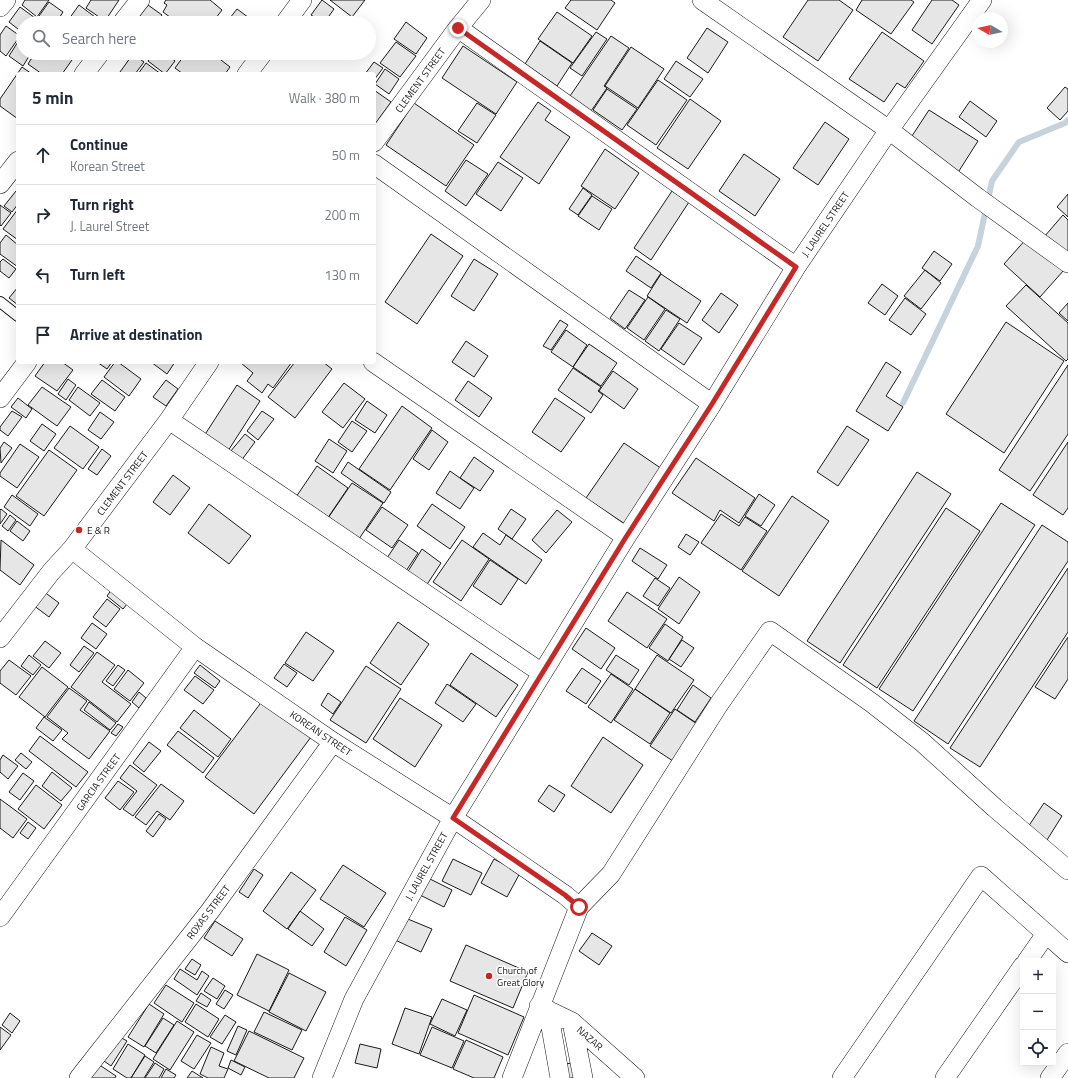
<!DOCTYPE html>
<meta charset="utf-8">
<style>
body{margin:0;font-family:"Titillium Web",sans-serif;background:#f6f6f7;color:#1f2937}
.controls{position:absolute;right:12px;bottom:12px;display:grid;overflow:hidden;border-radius:4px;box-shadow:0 4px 16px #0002}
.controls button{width:36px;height:36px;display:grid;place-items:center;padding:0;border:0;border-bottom:1px solid #e0e1e3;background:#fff;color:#1f2937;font:20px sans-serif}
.compass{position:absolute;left:972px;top:12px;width:36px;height:36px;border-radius:50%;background:#fff;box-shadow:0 4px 16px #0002;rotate:279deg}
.stop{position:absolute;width:12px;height:12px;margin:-9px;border:3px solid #c62828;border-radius:50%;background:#fff}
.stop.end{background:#c62828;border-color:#fff;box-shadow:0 1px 4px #0008}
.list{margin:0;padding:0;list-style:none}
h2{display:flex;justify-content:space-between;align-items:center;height:52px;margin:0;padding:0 16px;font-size:17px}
h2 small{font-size:13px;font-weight:400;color:#747a83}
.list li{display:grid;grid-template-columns:26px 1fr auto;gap:12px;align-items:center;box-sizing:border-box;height:60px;padding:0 16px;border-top:1px solid #e0e1e3}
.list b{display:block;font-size:15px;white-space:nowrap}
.list p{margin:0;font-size:13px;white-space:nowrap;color:#747a83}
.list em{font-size:13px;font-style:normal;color:#747a83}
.icon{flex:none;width:22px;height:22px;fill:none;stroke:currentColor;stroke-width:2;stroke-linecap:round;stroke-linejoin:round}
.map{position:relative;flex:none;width:1068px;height:1078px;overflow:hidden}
.search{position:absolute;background:#fff;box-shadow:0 4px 16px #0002;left:16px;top:16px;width:360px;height:44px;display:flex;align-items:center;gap:10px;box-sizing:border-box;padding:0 14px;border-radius:22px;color:#747a83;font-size:15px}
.panel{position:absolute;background:#fff;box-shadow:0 4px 16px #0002;left:16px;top:72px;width:360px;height:292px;border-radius:4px}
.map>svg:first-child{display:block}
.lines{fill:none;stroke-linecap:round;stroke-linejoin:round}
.stream{stroke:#c6d2dc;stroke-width:6}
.building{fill:#e6e6e6;stroke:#1a1a1a}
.service-casing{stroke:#1a1a1a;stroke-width:12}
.minor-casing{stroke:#1a1a1a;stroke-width:20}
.service{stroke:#fff;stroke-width:10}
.minor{stroke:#fff;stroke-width:19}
.route{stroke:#c62828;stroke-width:5}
.poi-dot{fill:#c62828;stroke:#fff;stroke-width:1.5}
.labels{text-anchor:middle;stroke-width:3;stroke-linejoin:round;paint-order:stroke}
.street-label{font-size:10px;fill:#1a1a1a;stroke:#fff}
.poi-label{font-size:10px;fill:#1a1a1a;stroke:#fff;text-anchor:start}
</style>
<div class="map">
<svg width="1068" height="1078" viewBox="0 0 1068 1078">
<rect width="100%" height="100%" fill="#fff"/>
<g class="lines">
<path class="stream" d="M903,403L978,246L992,181L1019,142L1065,123L1068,120"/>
</g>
<path class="building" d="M25,0H49L37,17L22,5Z
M91,0H119L105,21L86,8Z
M166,0H210L222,10L212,23H178L163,12L167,5L164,3Z
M322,0L334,9L324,23L311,15Z
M330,0H365L352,17Z
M571,0H611L615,3L597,30L565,8Z
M808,0H839L853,10L818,61L783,37Z
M862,0H911L914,2L891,34L856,10Z
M932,0H952L959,5L932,44L912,30Z
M49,2L63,12L56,23H49L39,16Z
M79,5L99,20L97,23H66Z
M148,5L162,15L156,23H134Z
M20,7L42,23H23V33L9,22Z
M237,9L256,23H226Z
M557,12L592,36L573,63L538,39Z
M406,22L427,38L416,54L394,39Z
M6,26L20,36L6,56L0,51V35Z
M707,28L728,42L708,73L687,58Z
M596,32L607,39L582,76L570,68Z
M882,32L924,61L905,88L897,83L884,102L849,79Z
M611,36L629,48L604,86L607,88L591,111L570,96Z
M21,37L23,39V53H31L23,66L9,56Z
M540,41L572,63L557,86L525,64Z
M396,42L416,56L400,77L380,63Z
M463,46L517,82L496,114L442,78Z
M631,47L664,69L638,108L605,86Z
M35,53H77L62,74H42L28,64Z
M136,53H149L144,60Z
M154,53H165L175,61L165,74L148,61Z
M171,53H183L178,60L170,54Z
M186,53H212L230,67L225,74H183L175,68Z
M218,53H232L227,60Z
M133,54L144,62L135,74H123L120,72Z
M676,61L703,79L690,97L664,79Z
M374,62L383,68L374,80V74H365Z
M146,63L161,74H138Z
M22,67L32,74H18V119L0,106V99Z
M385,69L399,79L389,94L375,84Z
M658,80L687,100L656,145L627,125Z
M1065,87L1068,89V111L1060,120L1047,108Z
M607,89L637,109L622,130L593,110Z
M374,90L391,102L375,124H374Z
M690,99L721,121L688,169L657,148Z
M970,101L997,121L986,137L959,117Z
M538,102L551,111L545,120L570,137L539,184L500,157Z
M414,103L474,145L446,186L386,145Z
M477,103L496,115L477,143L458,131Z
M929,110L978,141L957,174L908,142Z
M825,122L849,139L818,185L793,168Z
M605,149L639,173L615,209L581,186Z
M744,154L780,179L755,216L719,191Z
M466,160L488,174L466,206L445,191Z
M498,162L523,178L501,211L476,194Z
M583,188L592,195L578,215L569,209Z
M16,191L18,193V204L12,212L4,206Z
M672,191L689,202L651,260L634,248Z
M1068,194V217L1057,207Z
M592,196L612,209L599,230L578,216Z
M0,205L11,213L1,226L0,225Z
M18,209V240L3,229Z
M1063,215L1068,220V255L1044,237Z
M431,234L463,256L417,324L385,302Z
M6,235L18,245V267L0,254V243Z
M1028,237L1064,270L1040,297L1004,264Z
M934,251L952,264L940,281L922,268Z
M636,256L661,273L651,288L626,271Z
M3,259L16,269L9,278L0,271V262Z
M474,259L498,274L474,311L451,296Z
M925,270L941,283L921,309L904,296Z
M661,274L701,301L687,323L647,296Z
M882,284L898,296L885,315L868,303Z
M1026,285L1068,323V359L1066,361L1006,306Z
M18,287V305L9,298Z
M629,290L645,300L625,329L610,318Z
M721,293L738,305L719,333L702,320Z
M648,297L665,309L644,340L627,328Z
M905,298L926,314L911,335L889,320Z
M1068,303V321L1059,313Z
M666,310L680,319L659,351L645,341Z
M560,320L568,325L551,350L543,346Z
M1006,322L1064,361L1004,453L946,414Z
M679,323L702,338L684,365L661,349Z
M566,330L587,345L573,367L551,352Z
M466,341L488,356L474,377L452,362Z
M589,344L617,363L601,386L573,367Z
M45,362H62L73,370L57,391L35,376Z
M97,362H112L107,369Z
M115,362H118L141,379L129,396L104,377Z
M151,362H175L167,374Z
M242,362H292L273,388L268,384L262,393L247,381L253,373L241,363Z
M295,362H323L332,369L295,418L268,397Z
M886,362L901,372L886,396L903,407L888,431L856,411Z
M1068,365V434L1030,491L999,470Z
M573,368L601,387L598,391L603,395L591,413L558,390Z
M613,371L638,389L624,409L599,391Z
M68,379L76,385L66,400L58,394Z
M102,380L125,397L115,411L91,394Z
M166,380L178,389L166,406L153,397Z
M468,381L492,398L479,417L455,400Z
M344,383L365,399L343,428L322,412Z
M237,385L260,401L226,454L202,439Z
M42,387L71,407L57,426L28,405Z
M78,387L100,403L90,416L69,400Z
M18,398L32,409L26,418L11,407Z
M555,398L585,418L561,452L532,432Z
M367,401L387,415L375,433L355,420Z
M402,406L432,428L390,490L359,469Z
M12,411L22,417L8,436L0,430V427Z
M262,411L274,419L258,440L247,431Z
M100,412L114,422L101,439L88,430Z
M352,421L367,431L352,452L338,442Z
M42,424L56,434L44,451L30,441Z
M70,426L99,447L83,469L54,448Z
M847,426L869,440L838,486L817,472Z
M432,430L448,442L429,470L413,459Z
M245,434L255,442L241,461L230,452Z
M329,439L347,451L333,473L315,461Z
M4,442L12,448L1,463L0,448Z
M1068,442V508L1063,515L1033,495Z
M624,443L662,469L625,524L586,498Z
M20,444L39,457L17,488L0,476V473Z
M102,449L111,456L97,475L88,469Z
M49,450L77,470L44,516L16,496Z
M474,457L494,471L480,491L460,478Z
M696,458L755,498L739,523L720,510L714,521L672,493Z
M348,462L391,492L384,503L341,473Z
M317,466L348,488L327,519L296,497Z
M450,471L474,488L460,509L436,493Z
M917,472L951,494L840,663L807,641Z
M173,475L190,488L170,515L153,502Z
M352,483L383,503L357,542L326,521Z
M759,494L775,505L761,526L745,516Z
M12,495L38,514L30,526L4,507Z
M792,496L829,521L779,596L742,571Z
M1001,503L1035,525L913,711L879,689Z
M209,504L251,536L229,564L188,533Z
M432,504L465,527L450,549L417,526Z
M382,507L408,525L392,548L366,530Z
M946,508L980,531L877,688L843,665Z
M1,509L7,514L0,524V510Z
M511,509L526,519L512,539L498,529Z
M557,510L572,522L546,553L532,540Z
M721,514L739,526L745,517L767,531L741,570L701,543Z
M10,515L16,520L8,531L2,526Z
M17,521L30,531L23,541L10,531Z
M1042,525L1068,542V561L948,744L914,721Z
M483,533L500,545L506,535L542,560L526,584L473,547Z
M686,534L699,542L690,555L678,547Z
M1,540L34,565L20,585L0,570Z
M399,540L418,553L406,571L387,558Z
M462,540L489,559L461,601L433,582Z
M640,548L667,565L658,579L632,561Z
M422,549L441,563L426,586L407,573Z
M490,560L518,579L501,605L473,586Z
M1068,568V632L980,767L950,748Z
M679,577L700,592L679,624L658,609Z
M655,578L670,588L658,606L643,596Z
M114,586L131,599L123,609L107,596Z
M43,591L59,603L49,617L33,605Z
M627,592L667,619L647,648L608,621Z
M107,599L120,609L106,627L93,617Z
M398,622L429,644L401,685L370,663Z
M92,623L107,634L96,649L81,638Z
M665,624L683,637L668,661L649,648Z
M586,628L615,648L601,669L572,649Z
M306,632L334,651L313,681L285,663Z
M1068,637V679L1055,699L1035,687Z
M682,640L694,648L681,667L669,659Z
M45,641L61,653L49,668L33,656Z
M84,646L94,653L79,672L70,665Z
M97,652L115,665L102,682L131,704L117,722L71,687Z
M471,653L518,685L496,717L450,685Z
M29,655L41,665L33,675L21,666Z
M616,655L639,670L629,685L606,670Z
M657,655L694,680L671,713L635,689Z
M9,660L31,676L16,695L0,683V671Z
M284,664L297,673L287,687L274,678Z
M118,665L125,670L113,686L106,681Z
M200,665L220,681L215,688L194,673Z
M366,666L401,689L366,743L330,720Z
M42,667L68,687L45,717L19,697Z
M582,668L601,681L586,704L566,691Z
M128,670L144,683L130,701L114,689Z
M611,674L633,689L611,723L588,707Z
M195,676L214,690L203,704L184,690Z
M447,684L476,704L463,722L435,703Z
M693,685L711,698L695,722L677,710Z
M69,688L87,701L80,710L110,731L89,759L62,739L68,733L47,717Z
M635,689L670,713L650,744L614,720Z
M139,692L146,698L139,708L132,702Z
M328,693L341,702L333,714L321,705Z
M400,698L442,725L415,767L373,739Z
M263,700L311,737L254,814L205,777Z
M89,702L116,723L110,730L84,710Z
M675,709L697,724L673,761L650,746Z
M194,710L231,739L218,757L180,728Z
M44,717L62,730L53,741L36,728Z
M118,724L123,727L116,736L111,733Z
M178,731L214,758L203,773L167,745Z
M40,736L88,772L76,787L29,751Z
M603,737L643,765L611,813L571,786Z
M149,742L161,751L144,772L133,763Z
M21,753L32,762L26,769L15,760Z
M3,755L18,766L8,779L0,772V760Z
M130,765L157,785L133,816L123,809L137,791L120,778Z
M52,772L72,788L61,801L42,786Z
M23,773L34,781L20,800L9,792Z
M118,781L134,792L120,810L105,798Z
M161,784L184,801L170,820L157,811L146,825L135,817Z
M36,785L62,805L44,829L18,809Z
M549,785L565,795L554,812L538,801Z
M0,799L27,819L13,838L0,828Z
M1044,803L1062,816L1047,840L1028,827Z
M159,814L166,819L153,837L146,831Z
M28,822L36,828L28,839L20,833Z
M453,859L482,873L471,895L442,881Z
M494,859L520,873L507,897L481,883Z
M343,865L386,893L364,927L320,899Z
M254,869L263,875L248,898L239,892Z
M291,872L316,890L287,929L263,911Z
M428,878L452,890L444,907L420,895Z
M300,911L324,929L312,946L288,929Z
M345,917L367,930L346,966L324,952Z
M403,917L432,929L421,952L393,939Z
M215,921L243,939L232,956L204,938Z
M592,933L612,946L599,965L579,951Z
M466,945L528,972L513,1008L450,981Z
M257,954L289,970L269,1011L237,995Z
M192,959L201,965L195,975L185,969Z
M180,969L197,980L202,971L209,976L197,995L174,979Z
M289,973L326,992L306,1031L269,1012Z
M213,978L225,986L217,999L204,991Z
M166,985L194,1003L182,1022L154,1003Z
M225,990L233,995L224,1009L216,1004Z
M201,993L211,1000L207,1007L196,1001Z
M474,995L524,1017L508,1055L458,1033Z
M442,999L467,1010L455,1036L430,1024Z
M149,1004L164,1014L144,1047L128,1037Z
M196,1004L219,1019L208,1037L185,1022Z
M405,1008L432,1017L419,1054L392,1044Z
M264,1012L302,1030L292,1050L254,1032Z
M10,1013L20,1021L12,1033L2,1025Z
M225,1015L236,1022L222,1044L210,1037Z
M163,1018L174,1025L156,1053L145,1046Z
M177,1021L194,1032L170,1070L153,1059Z
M238,1026L247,1030L236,1055L227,1051Z
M0,1027L11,1035L0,1050Z
M432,1027L464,1041L452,1068L420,1055Z
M249,1031L304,1058L294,1078H269L234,1061Z
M197,1035L211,1043L194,1069L181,1061Z
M120,1037L127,1041L111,1066L104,1061Z
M466,1040L503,1057L494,1078H474L453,1069Z
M128,1044L145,1055L131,1078H127L113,1069Z
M360,1044L381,1049L377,1068L355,1063Z
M211,1047L224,1053L219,1066L228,1069L224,1078H208L200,1074Z
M145,1056L154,1062L144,1078H131Z
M231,1060L245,1067L241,1075L228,1068Z
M577,1062L581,1078H562L560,1065Z
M155,1063L164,1069L159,1078H145Z
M98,1064L116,1076L115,1078H89Z
M166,1069L176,1075L174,1078H161Z
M192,1071L203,1078H187Z"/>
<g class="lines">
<defs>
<path id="service" d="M0,302L18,316"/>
<path id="minor" d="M702,0L889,130L978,198L1068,263
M0,7L6,0
M122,23L140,0
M285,23L302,0
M458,28L796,267
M84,74L100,53
M247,74L263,53
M374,142L458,28L481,0
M374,164L712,404
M0,184L18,161
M373,362L626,537
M0,398L27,362
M169,420L542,673
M72,549L195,647L333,742L453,818L565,895L579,907
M0,638L51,572L72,549L169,420L209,362
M0,917L195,647
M1027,961L1046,934
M539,1006L572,1022L635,1078
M548,1010L560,1078
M572,1022L583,1078
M79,1078L210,911L333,742
M322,1078L354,999L453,818L626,537L712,404L796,267L889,130L982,0
M512,1078L579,907L611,874L719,704L770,631L872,703L922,742L995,808L1068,870
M842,1078L981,876L1068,953
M945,1078L1023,966
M1050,1078L1068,1053"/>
</defs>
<use href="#service" class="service-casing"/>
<use href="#minor" class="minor-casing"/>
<use href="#service" class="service"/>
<use href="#minor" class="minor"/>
</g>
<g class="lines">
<path class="route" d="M458,28L796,267L712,404L626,537L453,818L565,895L579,907"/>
</g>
<g class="poi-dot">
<circle cx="79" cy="530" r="4"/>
<circle cx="489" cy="976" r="4"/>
</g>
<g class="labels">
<g class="street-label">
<text transform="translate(420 80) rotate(-54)" y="4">CLEMENT STREET</text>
<text transform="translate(825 224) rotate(-56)" y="4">J. LAUREL STREET</text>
<text transform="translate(122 483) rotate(-53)" y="4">CLEMENT STREET</text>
<text transform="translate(321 733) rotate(34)" y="4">KOREAN STREET</text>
<text transform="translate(98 782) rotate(-54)" y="4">GARCIA STREET</text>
<text transform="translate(426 866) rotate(-61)" y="4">J. LAUREL STREET</text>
<text transform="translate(208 912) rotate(-53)" y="4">ROXAS STREET</text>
<text transform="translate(590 1038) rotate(41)" y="4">NAZAR</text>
</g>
<g class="poi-label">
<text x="87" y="534">E &amp; R</text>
<text x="497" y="974">Church of<tspan x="497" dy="12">Great Glory</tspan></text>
</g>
</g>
</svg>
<div class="controls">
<button>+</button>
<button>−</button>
<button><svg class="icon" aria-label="locate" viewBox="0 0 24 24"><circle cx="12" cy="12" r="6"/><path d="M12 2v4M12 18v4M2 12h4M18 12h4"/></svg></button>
</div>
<svg class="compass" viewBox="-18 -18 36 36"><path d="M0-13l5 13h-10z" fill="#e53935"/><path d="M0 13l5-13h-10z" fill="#747a83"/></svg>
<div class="stop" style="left:579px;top:907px"></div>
<div class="stop end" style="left:458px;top:28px"></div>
<div class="search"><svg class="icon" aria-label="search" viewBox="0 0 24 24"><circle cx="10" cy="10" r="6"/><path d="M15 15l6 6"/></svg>Search here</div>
<section class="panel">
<h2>5 min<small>Walk · 380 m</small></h2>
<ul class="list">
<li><svg class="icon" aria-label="ahead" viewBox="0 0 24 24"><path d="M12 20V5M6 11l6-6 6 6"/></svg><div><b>Continue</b><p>Korean Street</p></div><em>50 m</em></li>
<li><svg class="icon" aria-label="right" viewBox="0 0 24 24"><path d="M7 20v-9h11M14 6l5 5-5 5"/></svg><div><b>Turn right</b><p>J. Laurel Street</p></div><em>200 m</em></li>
<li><svg class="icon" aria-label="left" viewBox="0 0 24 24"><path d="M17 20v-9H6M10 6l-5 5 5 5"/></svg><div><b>Turn left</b></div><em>130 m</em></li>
<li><svg class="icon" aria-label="arrive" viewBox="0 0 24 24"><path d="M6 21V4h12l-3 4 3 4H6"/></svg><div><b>Arrive at destination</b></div></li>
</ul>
</section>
</div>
